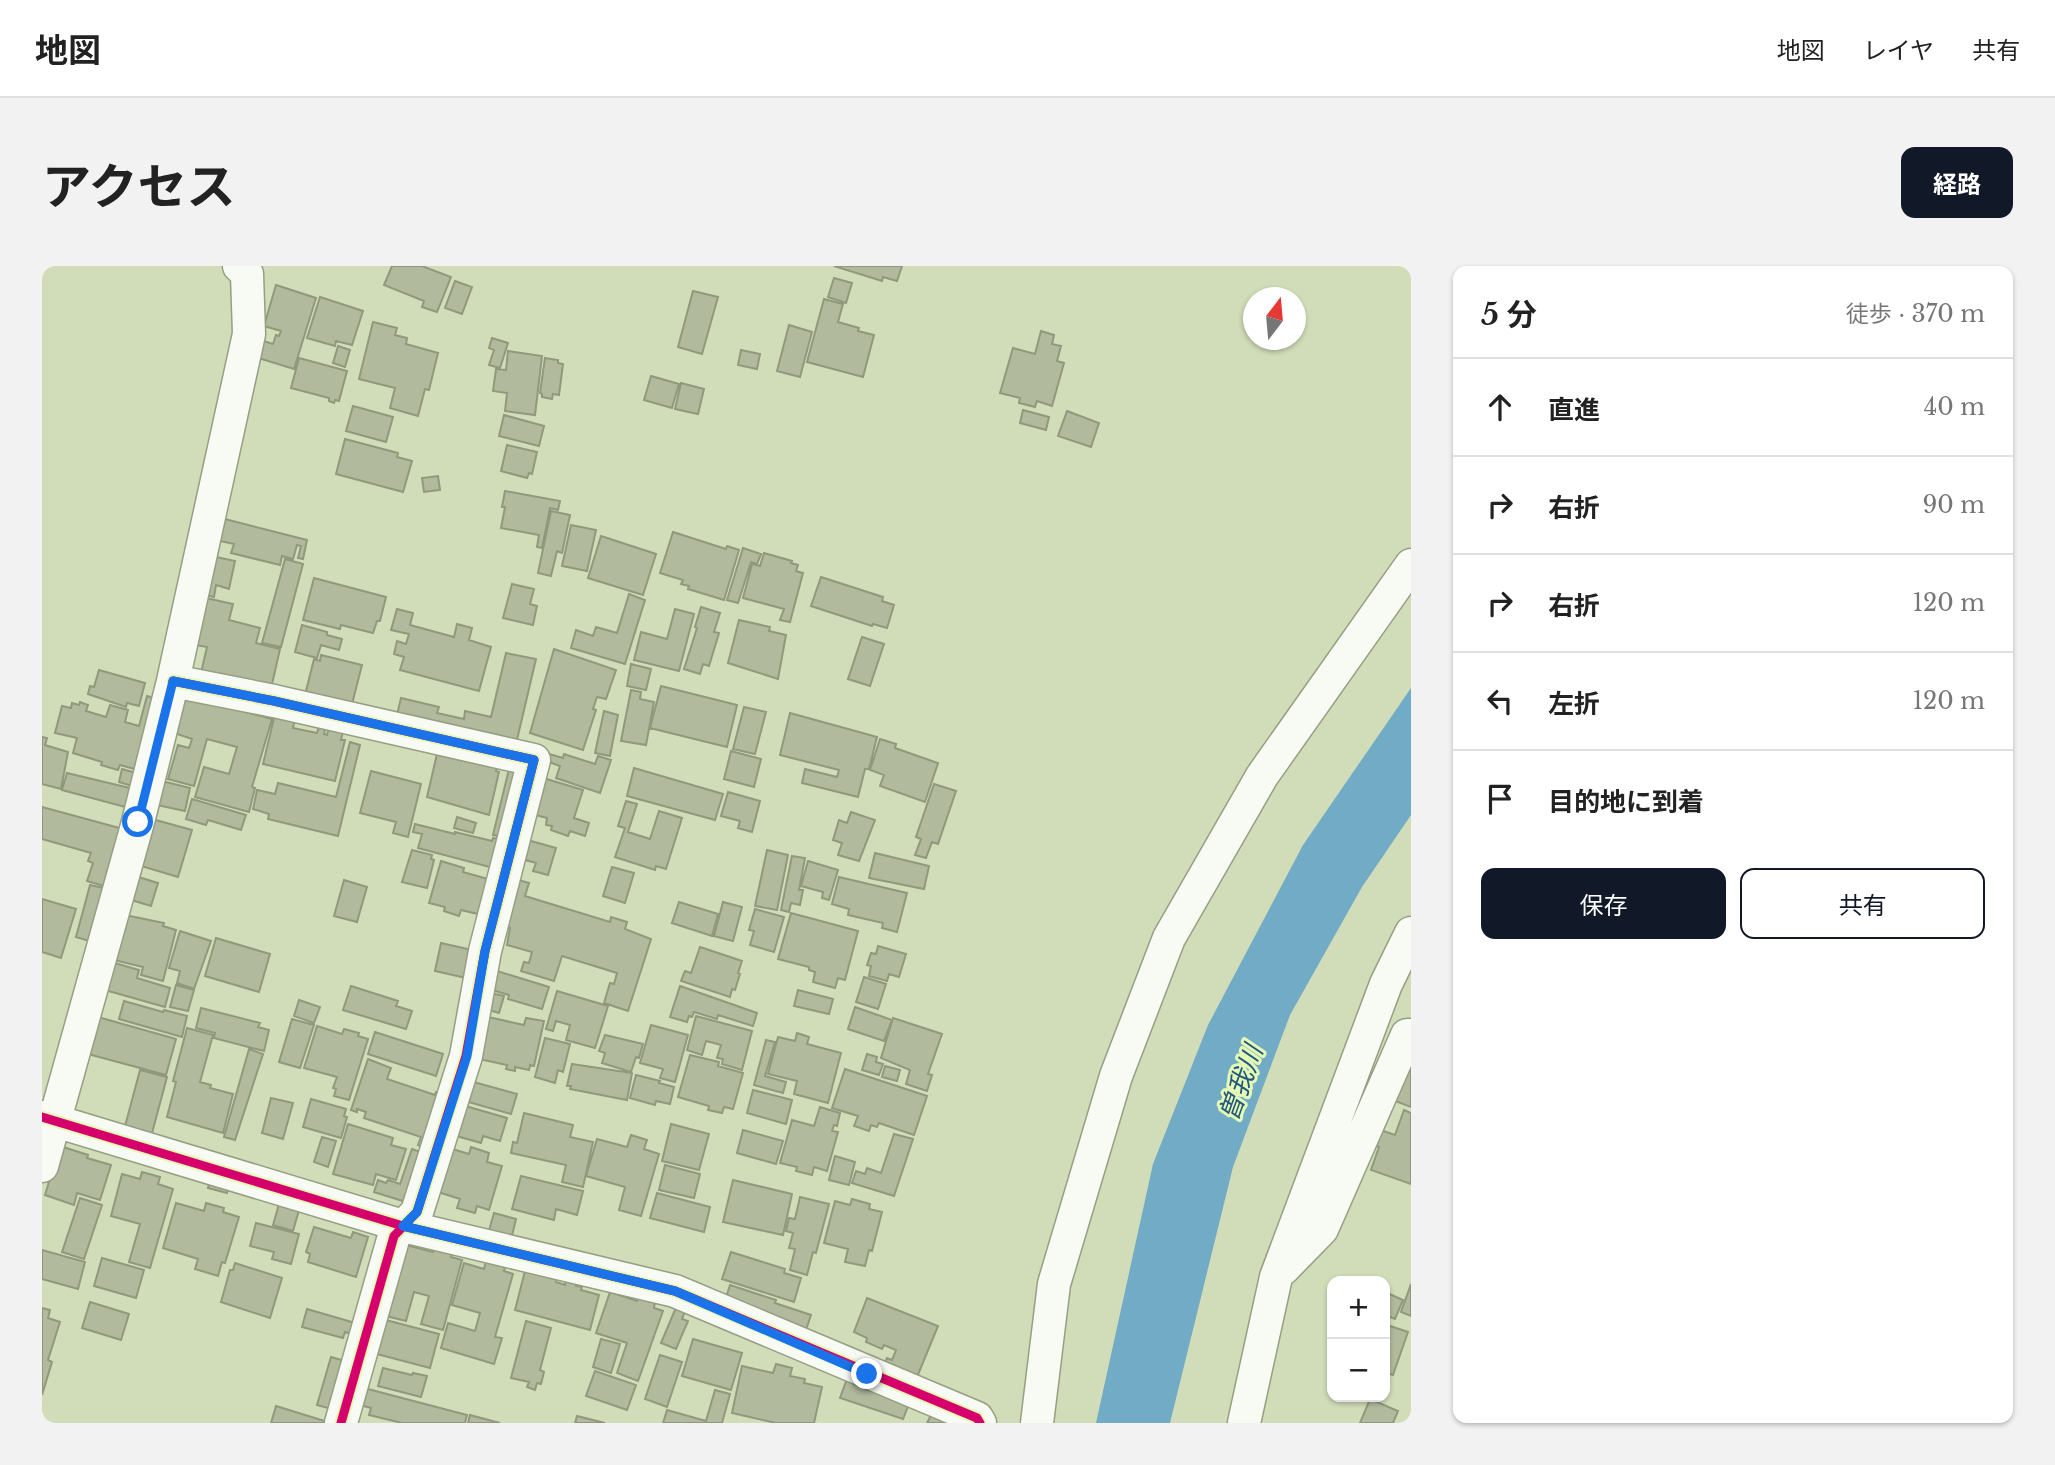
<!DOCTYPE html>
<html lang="ja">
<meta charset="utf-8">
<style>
body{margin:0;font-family:"Libre Baskerville","Noto Sans JP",serif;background:#f2f2f2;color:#222}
.controls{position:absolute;right:21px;bottom:21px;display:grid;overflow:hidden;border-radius:14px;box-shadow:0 2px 5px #0004}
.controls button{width:63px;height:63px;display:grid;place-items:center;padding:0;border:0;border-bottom:2px solid #e0e0e0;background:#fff;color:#222;font:35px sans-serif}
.compass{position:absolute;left:1201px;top:21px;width:63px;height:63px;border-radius:50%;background:#fff;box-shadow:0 2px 5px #0004;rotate:16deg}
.stop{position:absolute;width:21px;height:21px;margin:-16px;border:5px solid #1a73e8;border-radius:50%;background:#fff}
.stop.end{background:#1a73e8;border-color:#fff;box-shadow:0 2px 7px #0008}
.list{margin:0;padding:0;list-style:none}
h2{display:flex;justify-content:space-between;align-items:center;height:91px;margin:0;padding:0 28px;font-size:30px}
h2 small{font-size:23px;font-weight:400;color:#767676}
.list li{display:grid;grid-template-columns:46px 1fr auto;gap:21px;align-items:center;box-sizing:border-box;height:98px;padding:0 28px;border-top:2px solid #e0e0e0}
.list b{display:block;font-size:26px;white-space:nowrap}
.list em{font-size:23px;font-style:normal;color:#767676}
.actions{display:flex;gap:14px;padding:21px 28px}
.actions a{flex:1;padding:16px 0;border:2px solid #111827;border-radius:14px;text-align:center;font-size:24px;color:#111827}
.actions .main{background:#111827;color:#fff}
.icon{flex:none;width:38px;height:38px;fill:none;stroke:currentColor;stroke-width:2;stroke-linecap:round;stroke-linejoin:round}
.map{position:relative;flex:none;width:1369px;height:1157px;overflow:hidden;border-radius:14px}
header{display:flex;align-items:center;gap:42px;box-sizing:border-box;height:98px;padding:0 35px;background:#fff;border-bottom:2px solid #e0e0e0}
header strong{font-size:33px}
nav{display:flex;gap:38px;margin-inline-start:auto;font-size:24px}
.intro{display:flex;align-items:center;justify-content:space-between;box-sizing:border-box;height:168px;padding:0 42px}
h1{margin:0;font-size:49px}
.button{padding:18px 32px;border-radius:14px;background:#111827;color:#fff;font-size:24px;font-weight:700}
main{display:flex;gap:42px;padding:0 42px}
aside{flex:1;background:#fff;border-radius:14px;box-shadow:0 2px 5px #0004}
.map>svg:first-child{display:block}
.water{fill:#72abc5}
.building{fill:#b1ba9d;stroke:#91997d;stroke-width:2}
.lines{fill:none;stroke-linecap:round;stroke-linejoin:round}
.street-casing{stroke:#969f82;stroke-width:35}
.street{stroke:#f8faf4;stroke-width:32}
.cycleway-casing{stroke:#e4f9b6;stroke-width:13}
.cycleway{stroke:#d6006c;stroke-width:9}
.route{stroke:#1a73e8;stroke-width:9}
.labels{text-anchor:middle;stroke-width:6;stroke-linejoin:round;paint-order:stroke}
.water-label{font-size:26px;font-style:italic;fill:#21577d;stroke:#e4f9b6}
</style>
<header>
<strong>地図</strong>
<nav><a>地図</a><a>レイヤ</a><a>共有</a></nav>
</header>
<div class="intro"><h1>アクセス</h1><a class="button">経路</a></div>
<main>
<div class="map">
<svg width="1369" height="1157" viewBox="0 0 1369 1157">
<rect width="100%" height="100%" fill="#d1ddb8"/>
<path class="water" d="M1369,422V549L1320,621L1248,749L1191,901L1128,1157H1054L1111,898L1166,759L1261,579Z"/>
<path class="building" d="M350,0H380L409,11L395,46L380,41L382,35L342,19Z
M792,0H860L855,15L841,11L840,15Z
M792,12L810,17L804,37L786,31Z
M413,15L430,21L420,48L403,42Z
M234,19L274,32L252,103L213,91L218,74L231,78L234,69L237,70L239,65L222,60Z
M651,25L676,31L660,88L636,81Z
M278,31L321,45L310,79L294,75L293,80L265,72Z
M782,33L801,38L796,56L817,62L816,65L832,69L821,111L765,96Z
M331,56L355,62L353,69L365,72L364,78L396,87L387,124L383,123L376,150L348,142L353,122L317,113Z
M747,59L770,66L758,111L735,105Z
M999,65L1012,69L1010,78L1019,80L1015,95L1022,97L1010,140L995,135L993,141L977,137L978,132L958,127L971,82L993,88Z
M450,72L466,77L458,102L447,99L452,84L447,82Z
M296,80L308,84L303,101L291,97Z
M699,84L718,88L715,103L696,99Z
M466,85L500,90L493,149L463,145L465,127L451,125L454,103L464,104Z
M257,92L305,105L297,135L293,134L292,137L287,135V132L249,122Z
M503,92L516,94V97L521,98L517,129L511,128L510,133L500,131V128L498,127Z
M609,110L637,118L630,142L602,134Z
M639,117L662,123L656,148L633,143Z
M311,140L351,151L344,176L304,165Z
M981,144L1007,151L1004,164L978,157Z
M1025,145L1057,157L1049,181L1016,170Z
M462,149L502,160L497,180L457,170Z
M303,173L356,187L355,191L370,195L361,226L294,208Z
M465,179L495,186L490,208L487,207L485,212L459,205Z
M396,210L398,224L382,226L380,212Z
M463,225L518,235L516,244L508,242L500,282L495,281L497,269L459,262L463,241H460Z
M509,245L528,249L520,287L515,285L509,310L496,307Z
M183,253L265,274L261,293L256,292L259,280L255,279L251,293L240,290L238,299L189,287L192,278L178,275Z
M529,259L554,264L545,305L520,300Z
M631,266L684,283L685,280L697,284L682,334L646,323L647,320L639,318L641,314L618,307Z
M559,270L614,288L601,329L546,312Z
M701,282L719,288L715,298L709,296L696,337L685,334Z
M722,287L750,295L749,297L756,299L754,305L761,307L748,356L738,354L742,343L701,332L710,298L718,300Z
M174,291L193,295L187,323L174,319L172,331L164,329Z
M243,293L261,298L239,381L220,377Z
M779,311L841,331L840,335L852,339L845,362L831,358L830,360L769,340Z
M272,312L344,331L338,355H335L331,367L299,359L298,363L261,354Z
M470,318L492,323L488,338L495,340L491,359L461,352Z
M587,328L603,334L583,398L529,382L534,364L551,370L554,361L575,367Z
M164,332L191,338L187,354L218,362L214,377L238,383L228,427L158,411L165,381L153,379Z
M659,341L678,347L672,366L677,367L667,400L661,398L658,408L642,403L655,362L653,361Z
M355,343L371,347L368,359L412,371L415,358L430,362L427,374L449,381L437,425L358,404L362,391L352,388L355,375L364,378L367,368L349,364Z
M633,343L652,348L637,405L592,394L599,366L625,373Z
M697,354L728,361L727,365L744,369L736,413L686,397Z
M260,359L285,366V369L300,373L297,384L279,379L275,392L253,386Z
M820,371L842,378L828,420L806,413Z
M512,383L574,404L564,433L555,431L551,443L554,444L541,484L488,467Z
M464,387L494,393L474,478L354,453L359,432L397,441L395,447L422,453L423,445L449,451Z
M279,389L320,399L308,446L263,429L272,393L278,395Z
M589,398L609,403L604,424L585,420Z
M57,404L103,417L97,440L85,437L84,441L46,428L48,420L52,421Z
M619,420L695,439L685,481L608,462Z
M589,424L599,426L598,433L612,436L604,479L579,475Z
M105,430L115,433L96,504L78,499L76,504L59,499L60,496L31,487L35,472L13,467L20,440L29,442L30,437L37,439L38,436L46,439L44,445L64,451L68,439L86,444L83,456L97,460Z
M142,430L230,453L210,521L213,522L207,546L153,531L162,501L187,508L195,481L165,473L152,520L126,513L136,479L147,482L150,473L129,466Z
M702,441L724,446L713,488L691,483Z
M234,444L254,448L251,462L275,467L278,457L284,458L282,468L285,469L288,457L302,460L299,474H303L293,515L221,498Z
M562,445L576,449L568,490L553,487Z
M748,447L835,471L827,503H823L816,531L760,517L763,503L795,511L797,504L738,489Z
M0,471L5,472L3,479L26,486L19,523L0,518Z
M838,473L854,478L853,482L896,497L883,536L838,520L842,509L828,504Z
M308,476L318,479L296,570L226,553L227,548L211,543L215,524L233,528L236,517L294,531Z
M689,485L719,493L712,521L682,513Z
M424,487L456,498L454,505L457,506L447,549L385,531L395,488L422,495Z
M507,488L521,492L522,488L553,498L556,490L569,494L558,527L514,512L518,500L504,495Z
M592,502L681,528L673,554L585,530Z
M80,503L94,507L90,520L77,516Z
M467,503L484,507L467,573L451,569Z
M329,505L379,518L366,571L351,567L354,556L318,547Z
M25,507L92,523L87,542L20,524Z
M498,511L541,524L532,552L547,557L543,570L528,565L526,570L509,564L510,560L504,559L505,552L486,547Z
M120,515L148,522L143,545L115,539Z
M892,518L914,525L896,578L890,576L884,592L873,589L879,573L874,571Z
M686,526L718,535L710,566L696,562L698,555L679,550Z
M150,533L204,549L199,564L166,554L164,559L144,553Z
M584,535L595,538L586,566L608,573L617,545L640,552L624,603L614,600L613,604L573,591L583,562L576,560Z
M0,541L81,563L62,620L45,615L51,597L46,595L49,587L0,573Z
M809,546L833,554L817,595L796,589L800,577L791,574L797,554L805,557Z
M415,551L434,557L431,567L412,562Z
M110,553L150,564L136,611L96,599Z
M373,558L413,568V566L450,575L451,572L467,576L459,604L376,582L380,568L371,566Z
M482,573L514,582L506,609L491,605L494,597L476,592Z
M370,584L390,589L389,593L392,594L385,622L360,616Z
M725,584L746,589L735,644L713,640Z
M833,587L887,600L882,623L827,612Z
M750,590L763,592L757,624H761L758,639L749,637L747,646L739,644Z
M399,595L422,602L421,606L453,615L444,650L419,644L417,650L402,645L403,641L387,637Z
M766,595L796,604L787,634L780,632L781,626L759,620Z
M570,601L592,607L583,637L561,630Z
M93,610L116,617L109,640L86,633Z
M797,611L865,627L855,666L840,662L841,657L806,649L807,643L790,638Z
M469,612L487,617L483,630L568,656L569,651L585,656L583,663L609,673L586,745L562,737L568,717L572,718L575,707L520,690L512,715L479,705L482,696L487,697L490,686L465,679L468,662L455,658Z
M302,614L325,621L315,656L292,650Z
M48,619L66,623L51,676L34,671Z
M0,633L34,643L19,692L0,686Z
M637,636L676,648L670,670L630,657Z
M681,636L700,641L691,675L672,670Z
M713,643L742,651L732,686L708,679L712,665L707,664Z
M749,647L816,665L803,714L796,712L793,722L771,716L773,706L767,704V701L736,693Z
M83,649L122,657L121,660L134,664L121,715L99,709L101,701L72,694Z
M138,665L169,675L152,723L135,717L138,705L127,702Z
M174,672L228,688L217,726L163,710Z
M399,677L439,686L433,714L393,705Z
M836,680L864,688L857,711L847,708L845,715L827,710L829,700L825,699L829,687L834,688Z
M658,681L700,695L696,707L698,708L693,724L690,723L688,731L639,715L643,705L649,707Z
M69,696L97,704L95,712L128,722L123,741L63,724Z
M455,705L507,721L500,743L466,733L467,729L450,724Z
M822,711L844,718L836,743L814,736Z
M134,719L152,724L146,745L128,741Z
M309,720L356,735L354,740L370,745L364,763L301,744Z
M638,720L715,747L711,760L676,749L675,753L652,746L650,751L647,750L645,756L628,751Z
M756,724L791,733L787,748L752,740Z
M515,725L566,740L553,782L524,774L528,759L514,755L511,765L504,763Z
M444,726L462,730L457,747L440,742Z
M257,734L278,741L272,757L252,750Z
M82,735L121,746L122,744L145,750L140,771L77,753Z
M813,741L850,754L842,775L806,763Z
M159,742L218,757L216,761L227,764L222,785L172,772L173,767L154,762Z
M654,750L710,765L700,804L680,798L681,793L675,792L679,779L664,775L660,789L645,784Z
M56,751L134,773L124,809L46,788Z
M446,751L482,759L484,752L502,755L492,800L488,799L487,804L473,801V805L464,803L465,799L437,793Z
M851,752L900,768L886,808L890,809L885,825L864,818L868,804L839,792Z
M250,753L272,759L258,802L237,796Z
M609,759L646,769L633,816L618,812L621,803L598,797Z
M275,760L300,768L302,763L317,767L316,770L326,773L307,834L292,830L294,823L291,822L295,811L262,802Z
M145,762L171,769L158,816L169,819L168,822L191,828L181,867L125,851L134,816L131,815Z
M333,766L401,788L394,810L326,788Z
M755,767L767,771L765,778L799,787L786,837L752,828L755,815L726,808L736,771L753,775Z
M563,769L601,778L597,792L594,791L589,806L560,797L563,787L557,785Z
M503,772L528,778L521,806L516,804L513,817L493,811Z
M724,774L733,776L723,810L744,816L741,827L712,819Z
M207,783L221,788L193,874L182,871Z
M1369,787V841L1348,833Z
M825,788L835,791L834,796L841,798L837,809L820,804Z
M648,789L677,796L676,800L701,807L691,843L682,841L680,847L666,844L667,840L636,831Z
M326,793L349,802L345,813L393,829L394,826L406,830L389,883L376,879L379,871L322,852L324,846L315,843V846L309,844Z
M530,798L590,807L585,834L528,823L529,820H525Z
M843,800L858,804L855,815L840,811Z
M803,803L885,830L872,869L837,857L835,861L829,859L827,865L812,860L816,850L790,842Z
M98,804L125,811L109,871L82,864Z
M594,809L618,815L617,817L632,821L628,838L614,835L613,839L588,832Z
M428,815L475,828L469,848L423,835Z
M711,824L750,834L744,858L705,847Z
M229,832L251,837L241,873L220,867Z
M269,833L304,843L302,850L305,851L299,872L261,861Z
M420,839L465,852L458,875L441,870L439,877L411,869Z
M778,841L798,847L795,860L792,859L790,865L796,866L785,905L772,901L770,909L754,905L755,901L738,897L750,854L772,860Z
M1362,844L1369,847V918L1329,904L1337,881L1327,878L1333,862L1353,869Z
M482,847L531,859L528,871L551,876L541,921L520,916L524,899L469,887L471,876L475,877Z
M306,858L351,872L349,879L364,883L354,914L334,908L331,919L291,908Z
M629,858L667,868L657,904L620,895Z
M701,864L741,875L734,898L695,887Z
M852,868L871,873L852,930L810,917L814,905L823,908L825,902L839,907Z
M589,869L605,874L602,883L617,888L599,950L577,944L583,921L544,910L555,873L585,881Z
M280,871L294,875L286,901L272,896Z
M18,880L46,889L45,892L69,899L58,934L35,927L32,939L3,929Z
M429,881L447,887L445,896L460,900L447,944L435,940L433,947L415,942L418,933L393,925L407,882L427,888Z
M370,883L387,889L367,937L332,926L336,914L344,917L346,914L358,918Z
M793,890L813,896L807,919L787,914Z
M623,899L658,908L652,932L617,924Z
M100,906L118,911L116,918L131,923L108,1002L87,996L98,958L69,950L80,908L98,913Z
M169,909L188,914L185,927L166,922Z
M479,910L541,925L535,949L514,943L512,954L470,943Z
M691,914L750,928L741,969L681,956Z
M615,927L668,941L662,966L608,952Z
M758,931L787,938L774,987L771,986L765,1009L748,1004L753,983L747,982L751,967L744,965L747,952L753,953Z
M38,932L60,939L42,993L20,986Z
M810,933L828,938L827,943L840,946L830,985L827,984L823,1000L803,996L806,983L782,977L793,935L808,939Z
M134,937L162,945L164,937L182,942L181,946L197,951L183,997L180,996L176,1010L153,1003L156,993L121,982Z
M237,938L257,944L251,965L231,959Z
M452,947L474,953L469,974L446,968Z
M214,957L257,968L249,998L230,993L232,986L208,980Z
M272,961L309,972L311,966L326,971L314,1011L266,996L268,988L264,986Z
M360,978L391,986L393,979L411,984L409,991L420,994L401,1064L379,1058L387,1030L372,1026L364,1055L340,1049Z
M0,984L43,996L36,1023L0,1013Z
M689,986L743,1003L742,1007L759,1012L752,1036L680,1013Z
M60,992L102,1004L94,1032L52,1020Z
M444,995L463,1000L462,1005L471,1008L453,1071L460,1072L452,1098L399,1082L406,1057L433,1065L438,1047L410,1039L422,997L442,1003Z
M193,997L240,1012L228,1052L179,1036L188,1004H191Z
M484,1001L516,1009L514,1016L523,1019L524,1014L535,1016L534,1020L540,1021L539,1024L557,1029L548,1064L473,1044Z
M1369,1018V1050L1359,1046Z
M688,1019L734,1034L733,1037L769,1049L763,1067L682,1038Z
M568,1026L595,1035L597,1030L613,1036L612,1042L621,1045L596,1115L575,1107L585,1077L554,1067Z
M1343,1026L1361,1034L1353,1053L1343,1049Z
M825,1032L896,1060L873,1116L840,1103L845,1092L850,1094L854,1084L842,1079L840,1083L824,1076L825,1072L812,1066Z
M48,1036L87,1048L79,1074L40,1062Z
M635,1039L644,1043L640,1053L646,1055L634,1083L619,1077Z
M0,1042L8,1044L6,1052L18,1056L6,1094L10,1096L0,1129Z
M265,1043L320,1059L317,1070L303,1066L301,1072L260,1061Z
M340,1053L397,1068L388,1102L331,1087Z
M484,1055L509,1062L498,1104L502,1106L499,1118L495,1117L493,1124L485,1121L487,1116L469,1112Z
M1345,1059L1366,1066L1351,1109L1343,1106V1064Z
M559,1073L578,1078L569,1107L551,1101Z
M651,1073L700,1087L689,1124L640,1110Z
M618,1089L640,1096L625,1141L603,1133Z
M289,1091L310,1097L297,1145L275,1139Z
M734,1098L750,1102L748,1110L763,1113L762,1117L780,1121L772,1157H734L690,1147L700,1100L731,1107Z
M341,1102L370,1109L371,1107L385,1110L379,1131L336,1120Z
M553,1105L594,1119L585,1144L544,1130Z
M806,1110L868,1135L861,1153L798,1132Z
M322,1122L425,1149L423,1157H360L327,1149L329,1142L318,1139Z
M673,1124L688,1128L680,1157H621L625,1144L664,1155Z
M1328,1133L1356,1145L1351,1157H1318Z
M234,1140L289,1157H229Z
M891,1145L912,1157H885Z
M428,1149L458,1157H426Z
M535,1150L563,1157H533Z"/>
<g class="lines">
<defs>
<path id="street" d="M131,415L232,435L492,494L443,685L424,790L375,946L352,970L299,1157
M0,851L361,960L633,1025L935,1152L938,1157
M0,900L96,556L131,415L207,68L205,8L197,0
M1241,1003L1280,963L1365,769H1369
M995,1157L1012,1018L1074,810L1127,672L1220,510L1369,299
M1202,1157L1234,1011L1344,718L1369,667"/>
</defs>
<use href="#street" class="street-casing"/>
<use href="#street" class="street"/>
<defs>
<path id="cycleway" d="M131,415L232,435L492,494L443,685L424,790L375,946L352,970L299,1157
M0,851L361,960L633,1025L935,1152L938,1157"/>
</defs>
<use href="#cycleway" class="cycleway-casing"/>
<use href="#cycleway" class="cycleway"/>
</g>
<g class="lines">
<path class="route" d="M96,556L131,415L232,435L492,494L443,685L425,790L375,946L361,960L633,1025L825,1108"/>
</g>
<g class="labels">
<g class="water-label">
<text transform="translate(1199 817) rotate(-70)" y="9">曽我川</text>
</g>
</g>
</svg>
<div class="controls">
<button>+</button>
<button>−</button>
</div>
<svg class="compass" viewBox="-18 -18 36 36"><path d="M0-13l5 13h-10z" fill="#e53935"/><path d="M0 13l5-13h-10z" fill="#767676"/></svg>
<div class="stop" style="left:96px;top:556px"></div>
<div class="stop end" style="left:825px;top:1108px"></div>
</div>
<aside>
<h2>5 分<small>徒歩 · 370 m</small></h2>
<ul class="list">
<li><svg class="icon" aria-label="ahead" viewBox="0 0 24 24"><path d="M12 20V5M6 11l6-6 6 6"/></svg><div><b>直進</b></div><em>40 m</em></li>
<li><svg class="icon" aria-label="right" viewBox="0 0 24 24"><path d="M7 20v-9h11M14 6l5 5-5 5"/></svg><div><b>右折</b></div><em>90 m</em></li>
<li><svg class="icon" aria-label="right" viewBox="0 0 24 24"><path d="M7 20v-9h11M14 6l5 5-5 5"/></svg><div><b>右折</b></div><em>120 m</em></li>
<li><svg class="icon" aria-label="left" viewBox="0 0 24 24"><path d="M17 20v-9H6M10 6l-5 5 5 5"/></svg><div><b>左折</b></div><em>120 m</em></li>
<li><svg class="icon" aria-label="arrive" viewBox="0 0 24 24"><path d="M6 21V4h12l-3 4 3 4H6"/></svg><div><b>目的地に到着</b></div></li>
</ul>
<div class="actions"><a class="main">保存</a><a>共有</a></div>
</aside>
</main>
